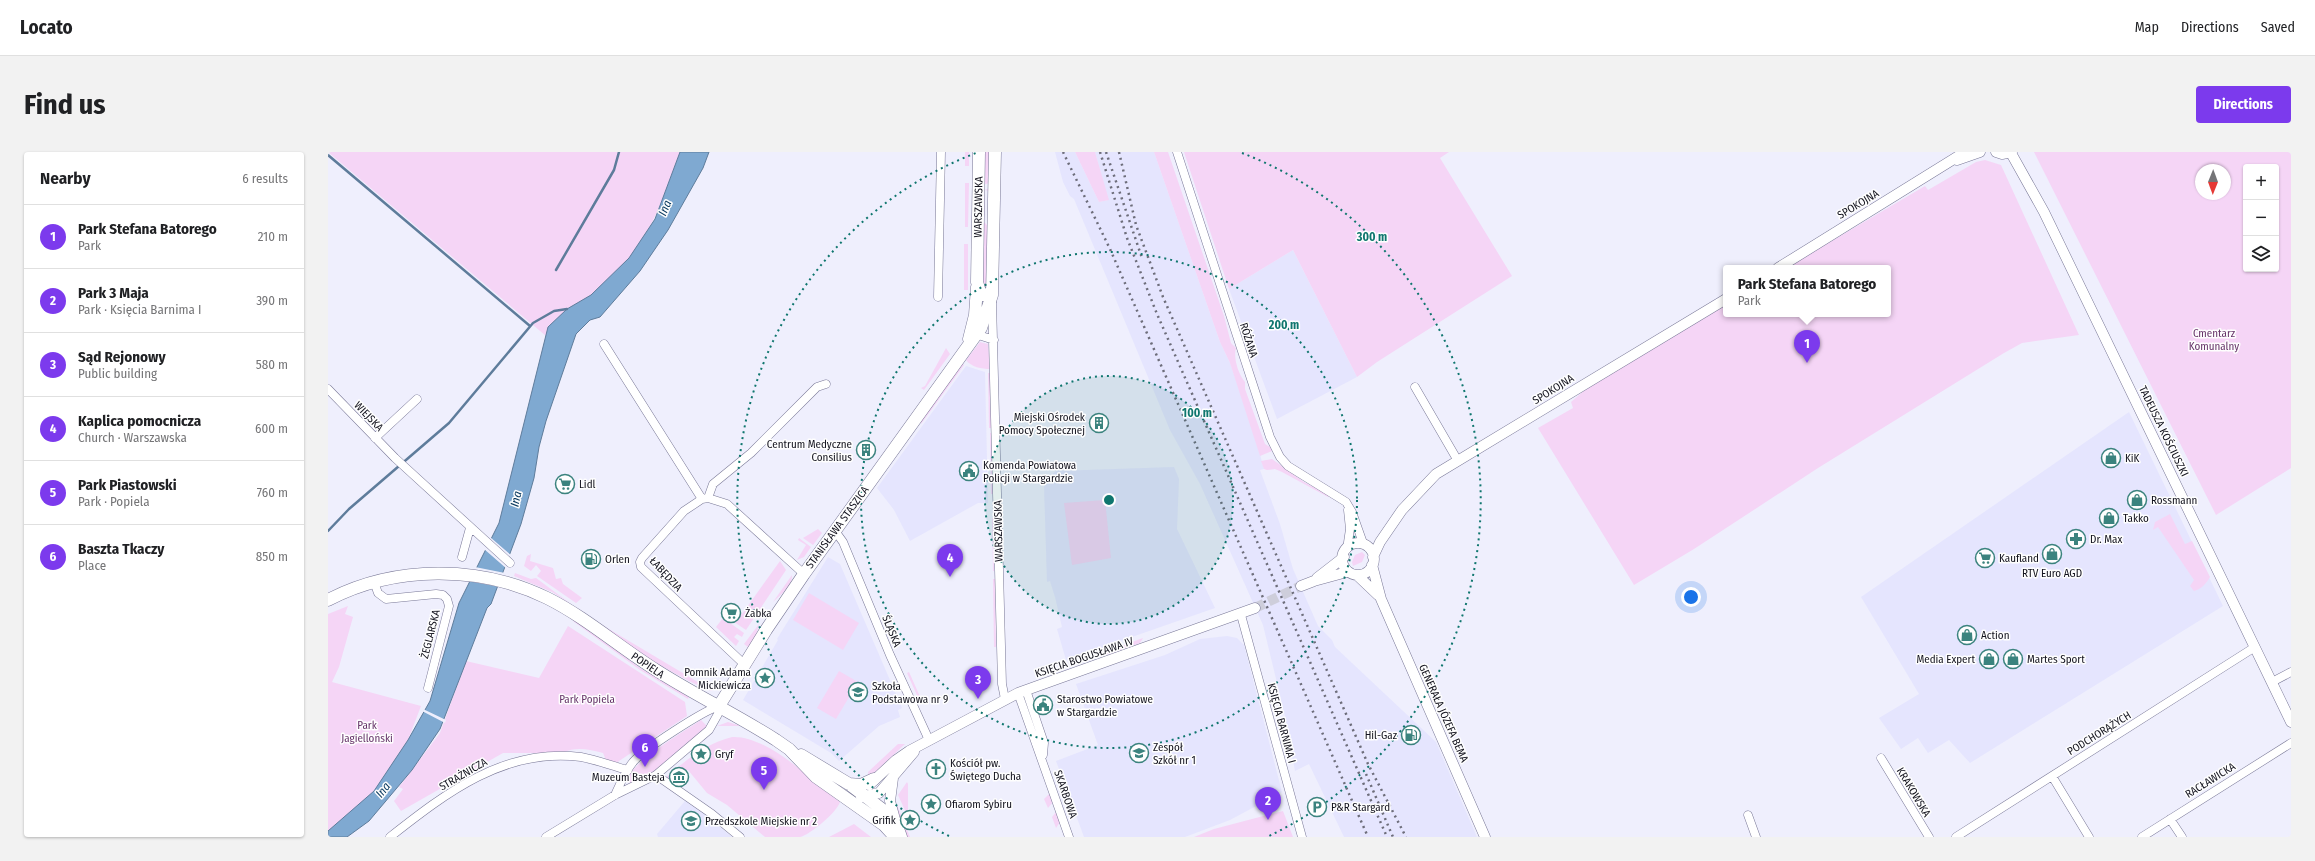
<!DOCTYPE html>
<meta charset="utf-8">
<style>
body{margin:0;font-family:"Fira Sans Condensed",sans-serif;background:#f2f2f2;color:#202124}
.controls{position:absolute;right:12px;top:12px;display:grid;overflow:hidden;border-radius:4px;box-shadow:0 1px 3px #0004}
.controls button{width:36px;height:36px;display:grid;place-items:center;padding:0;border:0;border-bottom:1px solid #e0e0e0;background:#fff;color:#202124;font:20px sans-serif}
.compass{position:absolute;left:1867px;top:12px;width:36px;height:36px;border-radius:50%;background:#fff;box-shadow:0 1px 3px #0004;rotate:181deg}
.you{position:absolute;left:1363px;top:445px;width:14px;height:14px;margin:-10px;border:3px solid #fff;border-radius:50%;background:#1a73e8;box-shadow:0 0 0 6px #1a73e833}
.badge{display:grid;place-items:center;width:26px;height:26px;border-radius:50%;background:#7c3aed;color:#fff;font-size:13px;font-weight:700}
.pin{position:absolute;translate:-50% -33px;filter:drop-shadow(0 1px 2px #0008)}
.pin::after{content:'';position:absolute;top:21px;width:14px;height:12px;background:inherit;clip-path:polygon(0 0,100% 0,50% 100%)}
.popup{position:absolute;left:1395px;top:113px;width:168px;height:52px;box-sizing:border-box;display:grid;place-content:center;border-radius:4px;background:#fff;filter:drop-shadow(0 1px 3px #0005);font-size:13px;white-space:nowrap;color:#757577}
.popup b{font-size:15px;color:#202124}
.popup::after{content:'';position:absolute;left:50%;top:100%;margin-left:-8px;border:8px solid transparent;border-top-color:#fff}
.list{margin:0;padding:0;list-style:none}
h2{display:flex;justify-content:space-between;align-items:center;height:52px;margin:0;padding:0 16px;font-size:17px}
h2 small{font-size:13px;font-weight:400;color:#757577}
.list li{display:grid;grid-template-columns:26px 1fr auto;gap:12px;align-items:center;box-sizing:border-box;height:64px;padding:0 16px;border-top:1px solid #e0e0e0}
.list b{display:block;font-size:15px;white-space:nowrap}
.list p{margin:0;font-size:13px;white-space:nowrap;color:#757577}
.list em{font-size:13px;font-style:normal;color:#757577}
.icon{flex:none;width:22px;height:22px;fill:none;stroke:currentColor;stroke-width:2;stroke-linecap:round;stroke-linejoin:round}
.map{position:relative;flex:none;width:1963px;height:685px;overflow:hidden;border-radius:4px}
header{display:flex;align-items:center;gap:24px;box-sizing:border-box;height:56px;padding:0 20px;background:#fff;border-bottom:1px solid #e0e0e0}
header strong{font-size:19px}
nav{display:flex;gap:22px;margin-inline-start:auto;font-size:14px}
.intro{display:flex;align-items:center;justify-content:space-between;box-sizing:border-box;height:96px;padding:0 24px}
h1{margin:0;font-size:28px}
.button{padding:10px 18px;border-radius:4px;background:#7c3aed;color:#fff;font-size:14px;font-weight:700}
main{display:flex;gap:24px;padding:0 24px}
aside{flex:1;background:#fff;border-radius:4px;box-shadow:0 1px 3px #0004}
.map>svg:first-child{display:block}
.built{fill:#e5e5fe}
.green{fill:#f5d5f6;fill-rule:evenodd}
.water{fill:#7fa9d1;stroke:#5e7c9b}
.pier{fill:#efeffd}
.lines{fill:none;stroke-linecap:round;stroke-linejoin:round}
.stream{stroke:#5e7c9b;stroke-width:2.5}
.tertiary-tunnel{stroke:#cecedb;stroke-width:10;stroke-dasharray:10 5;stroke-linecap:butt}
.minor-casing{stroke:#797897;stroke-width:9}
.tertiary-casing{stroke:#797897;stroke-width:11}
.secondary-casing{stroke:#797897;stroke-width:13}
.minor{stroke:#fff;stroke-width:8}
.tertiary{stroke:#fff;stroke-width:10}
.secondary{stroke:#fff;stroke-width:12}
.rail{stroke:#6d6d7a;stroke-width:2.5;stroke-dasharray:2 4;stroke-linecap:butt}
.ring{fill:none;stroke:#0f766e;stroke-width:2;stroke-dasharray:2 4}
.labels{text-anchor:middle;stroke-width:3;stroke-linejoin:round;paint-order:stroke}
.street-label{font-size:11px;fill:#12121d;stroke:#fefefe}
.park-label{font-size:11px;fill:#663469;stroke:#fefefe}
.poi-label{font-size:11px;fill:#12121d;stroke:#fefefe;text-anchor:start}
.water-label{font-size:12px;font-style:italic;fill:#08385e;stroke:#fefefe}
.centre{fill:#0f766e;stroke:#fefefe;stroke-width:2}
.ring-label{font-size:12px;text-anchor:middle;font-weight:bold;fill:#0f766e;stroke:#fefefe;stroke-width:3;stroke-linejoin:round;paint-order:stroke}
</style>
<header>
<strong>Locato</strong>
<nav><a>Map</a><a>Directions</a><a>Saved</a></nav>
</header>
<div class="intro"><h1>Find us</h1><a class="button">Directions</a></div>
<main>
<aside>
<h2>Nearby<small>6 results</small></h2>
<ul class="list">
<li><span class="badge">1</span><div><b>Park Stefana Batorego</b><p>Park</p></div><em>210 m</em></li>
<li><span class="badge">2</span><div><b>Park 3 Maja</b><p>Park · Księcia Barnima I</p></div><em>390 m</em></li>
<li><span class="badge">3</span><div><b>Sąd Rejonowy</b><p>Public building</p></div><em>580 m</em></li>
<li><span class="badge">4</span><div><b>Kaplica pomocnicza</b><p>Church · Warszawska</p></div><em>600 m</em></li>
<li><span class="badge">5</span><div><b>Park Piastowski</b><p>Park · Popiela</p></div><em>760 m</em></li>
<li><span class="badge">6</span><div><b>Baszta Tkaczy</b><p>Place</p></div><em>850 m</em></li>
</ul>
</aside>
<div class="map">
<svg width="1963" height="685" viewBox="0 0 1963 685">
<rect width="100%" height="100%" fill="#efeffd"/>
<path class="built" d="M727,0H747L771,50L780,48L767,0H826L892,190L902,211L925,277L936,317L932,318L952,372L965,417L990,474L1004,488L1007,495L1108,590L1149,685H1016L981,612L967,619L957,564L935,473L872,332L842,278L746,47L742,44L735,30Z
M965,98L1029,225L949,267L901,137Z
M638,214L657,220L660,351H650L582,389L566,358L549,336Z
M1801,260L1895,454L1642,611L1621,588L1600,601L1590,586L1573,597L1551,566L1591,542L1533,445Z
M846,315L851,327L849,377L887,456L738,508L729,477L734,475L727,445L722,429L719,430L716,333H712L728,319Z
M500,405L512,412L515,419L574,556L570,558L572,565L551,574L511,609L503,601L415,548L450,488L449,487L452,482Z
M899,484L909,486L916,493L954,640L902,668L857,685H756L728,609L770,593L748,532L837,503L872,487Z
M357,649L376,662L404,685H330L329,682Z"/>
<path class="green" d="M0,0H352C338,37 327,75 301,106C290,119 276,132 264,142C247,156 225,162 218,184Z
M637,0H641V14H637Z
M655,0H661V31L655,33Z
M747,0H767L781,48L771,50Z
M826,0H840L896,164L903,191L908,196C905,205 910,222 917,230V237L937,292L942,295L944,299L932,304L902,211L892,190Z
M856,0H1121L1112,6L1184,124L1049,210L1029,225L965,98L901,137Z
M1706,0H1963V316L1888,363ZM1918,15H1948V117H1918ZM1873,18H1897V42H1873Z
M1657,8L1673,13L1751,183L1694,191L1676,201L1490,316L1366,397L1306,433L1210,276L1245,256L1243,250L1259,236L1398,151V162H1560V116H1458L1597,34L1600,38L1648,10Z
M637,31H641L640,75H637Z
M661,37V39L657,38L656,70L660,74L659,137H655V38Z
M636,92H640V138H636Z
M652,190L660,192L662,217C654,217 643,215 638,208Z
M618,196L622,202L596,238L593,236L597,234Z
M634,211L636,213L593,272V269Z
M660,221H662L663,276H661Z
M662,281H663L665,342H663Z
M944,307L976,330L1001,343L1000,345L954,320L947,317L939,318L936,317L933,309Z
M777,348L783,406L744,413L736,351Z
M1842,362L1857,392L1864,389L1882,425C1879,431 1872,438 1866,439L1862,434L1866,428L1830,375L1825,378L1827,370Z
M664,366H665L666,419H665Z
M490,377L494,381L485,393L475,386Z
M471,386L483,395L476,405L469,408L478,393L470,388Z
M1034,400L1037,403L1034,410L1025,414L1024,410L1027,403Z
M203,402L202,409L225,416L228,427L233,426L235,432L254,446L248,451L209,424L213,419L208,413L203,419L196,414L199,404Z
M452,409L458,418L418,478L406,470L412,461L414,462Z
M187,421L203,427L208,426L243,452L224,440L186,424Z
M464,423C465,434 452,443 445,450Z
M665,427H667L668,495H666Z
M481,441L531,471L515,498L465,468Z
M20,454L17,462L25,465L11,515L4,530L93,554L80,588L46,639L0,680V462Z
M395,466L416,481L414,485L409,482L406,485L411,489L408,494L388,475Z
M264,467L385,539C373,539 268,477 264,467Z
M247,468L312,516L361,545L360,547L312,518L245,469Z
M431,472L428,484L421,496L416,492Z
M240,474L357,550L359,564L288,611L278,608L275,601C262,598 248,594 235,601H175L73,659L66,649L75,637L71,635L112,581L138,509L211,526Z
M815,486L812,491L782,502L768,503Z
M511,519L530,530L508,567L489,556Z
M581,520L594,549L592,550L579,521Z
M373,568L379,574L375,579L325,620L303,631L300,630C295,615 360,577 373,568Z
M400,570L413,574H389Z
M404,585C439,583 485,629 512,650C509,660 482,683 472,685C462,685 447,685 437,685L399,653L379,641L360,618L349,620L347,633L337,626C359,608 376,592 404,585Z
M570,592H577L541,626L540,620Z
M579,630L580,632V665L570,643Z
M722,641L725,650L720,656L716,647Z
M566,653H569L582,685H579Z
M955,659L965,685H866L886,677Z
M728,660L732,670L728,676L724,665Z
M526,672L543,685H501Z"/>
<path class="water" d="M352,0H381L375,16L340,78L312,119L272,165L262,168L248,182L218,269L211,295L206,326L193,372L163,452L159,456L112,577L84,618L41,669L19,685H0V679L46,639L80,588L102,549L131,451L171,371L220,175L239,157L263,143L301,106L327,67Z"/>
<path class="pier" d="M162,385L184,404L179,417L156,397Z
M147,415L177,421L172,435L140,429Z
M95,557L118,568L117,571L94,559Z"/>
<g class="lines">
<path class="stream" d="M0,3L202,174
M228,118L286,18L291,0
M0,379L21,357L121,271L205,171L226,159L239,157"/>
<path class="tertiary-tunnel" d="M927,456L973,434"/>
<defs>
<path id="minor" d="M849,0L942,285L952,305L960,314L1018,350L1024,360L1035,391
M610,145L613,0
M664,150L674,532L677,547
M644,181L666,188
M276,192L374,347
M1087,235L1130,309
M0,237L67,306L182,411
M47,286L89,247
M380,346L385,332L423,301L489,235L498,232
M507,379L515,390L562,503L601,588
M1019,397L1022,377L1020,358
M134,405L142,376
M46,430L50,441L58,447L108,442L115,443L119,447L121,454L100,536
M913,463L974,685
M417,513L313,415L312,410L314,406L356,359L374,347L380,346L399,352L476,422
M1944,530L1963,520
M698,538L716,591L715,603
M690,541L741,685
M1553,606L1601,685
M328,623L384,662L412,685
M1724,624L1761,685
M1420,663L1428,685
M1842,667L1854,685
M62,685C118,641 177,595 253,605C269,608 284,614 300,618
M218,685L287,643L328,623L381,578L390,562L391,554C375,559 316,597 305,610C297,620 292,632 287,643
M1628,685L1927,495
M1814,685L1963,591"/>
<path id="tertiary" d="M1668,0L1674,2L1684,0
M1683,1L1716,60L1963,570
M1629,8L1652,0
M1450,116L1637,0
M1014 407a16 16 0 1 1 32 0a16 16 0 1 1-32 0Z
M1045,405L1052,390L1074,358L1108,322L1398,147
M1044,413L1053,447L1157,685
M1030,424L1050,443
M989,426L1016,405
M973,434L986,429L1019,420
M565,626L562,649L568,671
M541,633L568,608L581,599L690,541L927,456
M533,645L551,641L586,600"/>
<path id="secondary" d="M651,0L649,130L653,143H660L664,138
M641,187L647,163L649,135
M0,448C67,413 152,413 219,446C259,466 291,495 328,518C367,543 409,563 448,588L461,597L488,625L556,673L567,685
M391,554L438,478L476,422L653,176L664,143L667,0
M473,603L521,632L559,661L568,671L573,685
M521,632L533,633L546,627"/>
</defs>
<use href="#minor" class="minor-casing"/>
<use href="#tertiary" class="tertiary-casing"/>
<use href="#secondary" class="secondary-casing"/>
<use href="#minor" class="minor"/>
<use href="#tertiary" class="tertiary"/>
<use href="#secondary" class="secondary"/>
<path class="rail" d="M735,0L782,97L1040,685
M772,0L799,86L829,162L1059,685
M778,0L814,106
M791,0L808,73L835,145L1040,612L1078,685
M1038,622L1065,685"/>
</g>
<circle cx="781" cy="348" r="124" fill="#0f766e" fill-opacity=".12"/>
<g class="ring">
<circle cx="781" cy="348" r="124"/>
<circle cx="781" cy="348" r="248"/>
<path d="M621 684A372 372 0 0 1 648 1M914 1A372 372 0 0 1 941 684"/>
</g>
<defs>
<symbol id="building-ring" viewBox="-11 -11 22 22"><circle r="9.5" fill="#fefefe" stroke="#3b837e" stroke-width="1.5"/><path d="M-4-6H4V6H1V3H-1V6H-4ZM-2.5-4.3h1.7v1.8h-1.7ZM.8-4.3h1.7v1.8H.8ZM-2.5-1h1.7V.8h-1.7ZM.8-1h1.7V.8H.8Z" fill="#3b837e"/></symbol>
<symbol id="shop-ring" viewBox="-11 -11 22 22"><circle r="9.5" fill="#fefefe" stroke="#3b837e" stroke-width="1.5"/><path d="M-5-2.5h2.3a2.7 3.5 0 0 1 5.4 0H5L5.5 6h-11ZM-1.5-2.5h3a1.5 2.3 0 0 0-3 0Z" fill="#3b837e"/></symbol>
<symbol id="civic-ring" viewBox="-11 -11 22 22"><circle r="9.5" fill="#fefefe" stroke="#3b837e" stroke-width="1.5"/><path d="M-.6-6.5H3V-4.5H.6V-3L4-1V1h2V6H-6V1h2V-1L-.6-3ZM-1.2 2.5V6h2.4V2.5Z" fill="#3b837e"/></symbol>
<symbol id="supermarket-ring" viewBox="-11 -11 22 22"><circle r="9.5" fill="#fefefe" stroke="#3b837e" stroke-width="1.5"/><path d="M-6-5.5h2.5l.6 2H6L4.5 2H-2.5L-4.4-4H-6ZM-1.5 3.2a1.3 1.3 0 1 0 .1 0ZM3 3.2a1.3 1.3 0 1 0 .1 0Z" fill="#3b837e"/></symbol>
<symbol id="pharmacy-ring" viewBox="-11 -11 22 22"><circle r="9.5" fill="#fefefe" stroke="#3b837e" stroke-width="1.5"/><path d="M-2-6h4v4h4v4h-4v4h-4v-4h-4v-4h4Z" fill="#3b837e"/></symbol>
<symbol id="fuel-ring" viewBox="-11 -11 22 22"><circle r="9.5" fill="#fefefe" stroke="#3b837e" stroke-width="1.5"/><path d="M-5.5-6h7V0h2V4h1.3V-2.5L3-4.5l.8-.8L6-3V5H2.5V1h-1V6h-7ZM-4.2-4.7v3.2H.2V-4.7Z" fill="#3b837e"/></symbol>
<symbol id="sight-ring" viewBox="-11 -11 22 22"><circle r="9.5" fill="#fefefe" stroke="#3b837e" stroke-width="1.5"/><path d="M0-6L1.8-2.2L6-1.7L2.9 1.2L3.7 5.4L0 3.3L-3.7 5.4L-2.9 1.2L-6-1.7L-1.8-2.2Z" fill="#3b837e"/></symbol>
<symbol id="school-ring" viewBox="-11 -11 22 22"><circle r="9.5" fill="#fefefe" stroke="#3b837e" stroke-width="1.5"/><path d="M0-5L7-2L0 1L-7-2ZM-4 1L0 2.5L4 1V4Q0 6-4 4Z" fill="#3b837e"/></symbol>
<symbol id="church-ring" viewBox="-11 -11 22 22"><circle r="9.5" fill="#fefefe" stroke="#3b837e" stroke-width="1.5"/><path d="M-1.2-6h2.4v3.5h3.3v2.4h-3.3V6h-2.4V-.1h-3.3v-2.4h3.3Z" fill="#3b837e"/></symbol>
<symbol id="museum-ring" viewBox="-11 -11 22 22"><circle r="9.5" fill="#fefefe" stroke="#3b837e" stroke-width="1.5"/><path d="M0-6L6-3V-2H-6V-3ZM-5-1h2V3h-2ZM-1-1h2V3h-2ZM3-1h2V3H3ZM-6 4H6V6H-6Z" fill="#3b837e"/></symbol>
<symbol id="parking-ring" viewBox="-11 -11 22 22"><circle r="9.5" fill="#fefefe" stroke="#3b837e" stroke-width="1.5"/><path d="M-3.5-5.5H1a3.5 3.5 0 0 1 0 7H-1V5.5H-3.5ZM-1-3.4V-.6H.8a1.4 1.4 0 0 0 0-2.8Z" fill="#3b837e"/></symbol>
</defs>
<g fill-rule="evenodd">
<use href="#building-ring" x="760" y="260" width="22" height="22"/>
<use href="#building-ring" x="527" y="287" width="22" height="22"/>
<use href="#shop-ring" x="1772" y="295" width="22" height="22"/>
<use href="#civic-ring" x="630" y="308" width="22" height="22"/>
<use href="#supermarket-ring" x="226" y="321" width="22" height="22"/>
<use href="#shop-ring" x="1798" y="337" width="22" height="22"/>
<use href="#shop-ring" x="1770" y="355" width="22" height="22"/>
<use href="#pharmacy-ring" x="1737" y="376" width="22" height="22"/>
<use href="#shop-ring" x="1713" y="391" width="22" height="22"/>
<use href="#supermarket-ring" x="1646" y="395" width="22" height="22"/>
<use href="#fuel-ring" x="252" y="396" width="22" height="22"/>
<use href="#supermarket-ring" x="392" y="450" width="22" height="22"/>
<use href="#shop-ring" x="1628" y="472" width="22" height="22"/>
<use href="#shop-ring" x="1650" y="496" width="22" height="22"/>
<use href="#shop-ring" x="1674" y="496" width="22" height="22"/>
<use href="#sight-ring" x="426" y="515" width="22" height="22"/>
<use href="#school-ring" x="519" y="529" width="22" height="22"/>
<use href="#civic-ring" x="704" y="542" width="22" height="22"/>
<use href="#fuel-ring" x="1072" y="572" width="22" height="22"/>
<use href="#school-ring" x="800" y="590" width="22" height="22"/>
<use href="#sight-ring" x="362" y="591" width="22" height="22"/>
<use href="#church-ring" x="597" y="606" width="22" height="22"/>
<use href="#museum-ring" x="340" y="614" width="22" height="22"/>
<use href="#sight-ring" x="592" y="641" width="22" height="22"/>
<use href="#parking-ring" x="978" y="644" width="22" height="22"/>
<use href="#sight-ring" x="571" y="657" width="22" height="22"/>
<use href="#school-ring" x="352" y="658" width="22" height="22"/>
</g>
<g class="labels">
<g class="street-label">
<text transform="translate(1530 52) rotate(-31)" y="4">SPOKOJNA</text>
<text transform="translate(650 55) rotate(-89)" y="4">WARSZAWSKA</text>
<text transform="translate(921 188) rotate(72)" y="4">RÓŻANA</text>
<text transform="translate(1225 237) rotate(-32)" y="4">SPOKOJNA</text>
<text transform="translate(41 264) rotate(46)" y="4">WIEJSKA</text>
<text transform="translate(1836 279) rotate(64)" y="4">TADEUSZA KOŚCIUSZKI</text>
<text transform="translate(509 375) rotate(-54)" y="4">STANISŁAWA STASZICA</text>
<text transform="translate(670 379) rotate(-91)" y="4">WARSZAWSKA</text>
<text transform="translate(338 422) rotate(47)" y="4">ŁABĘDZIA</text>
<text transform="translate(564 479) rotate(68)" y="4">ŚLĄSKA</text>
<text transform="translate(102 482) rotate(-76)" y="4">ŻEGLARSKA</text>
<text transform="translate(756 505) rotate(-19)" y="4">KSIĘCIA BOGUSŁAWA IV</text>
<text transform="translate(320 513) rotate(34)" y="4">POPIELA</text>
<text transform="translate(1116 561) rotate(66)" y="4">GENERAŁA JÓZEFA BEMA</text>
<text transform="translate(954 571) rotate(75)" y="4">KSIĘCIA BARNIMA I</text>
<text transform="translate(1771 581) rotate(-32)" y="4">PODCHORĄŻYCH</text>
<text transform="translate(135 622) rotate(-30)" y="4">STRAŻNICZA</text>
<text transform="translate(1882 628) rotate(-32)" y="4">RACŁAWICKA</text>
<text transform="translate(1586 640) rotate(59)" y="4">KRAKOWSKA</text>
<text transform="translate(738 642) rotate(71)" y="4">SKARBOWA</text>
</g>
<g class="park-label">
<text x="1886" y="185">Cmentarz<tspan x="1886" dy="13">Komunalny</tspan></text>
<text x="259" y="551">Park Popiela</text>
<text x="39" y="577">Park<tspan x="39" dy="13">Jagielloński</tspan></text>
</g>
<g class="poi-label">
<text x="757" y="269" text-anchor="end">Miejski Ośrodek<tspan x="757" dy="13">Pomocy Społecznej</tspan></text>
<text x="524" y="296" text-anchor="end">Centrum Medyczne<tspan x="524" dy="13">Consilius</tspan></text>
<text x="1797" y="310">KiK</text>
<text x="655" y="317">Komenda Powiatowa<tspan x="655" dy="13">Policji w Stargardzie</tspan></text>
<text x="251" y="336">Lidl</text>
<text x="1823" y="352">Rossmann</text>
<text x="1795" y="370">Takko</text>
<text x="1762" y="391">Dr. Max</text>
<text x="1671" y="410">Kaufland</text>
<text x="277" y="411">Orlen</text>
<text x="1724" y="425" text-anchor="middle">RTV Euro AGD</text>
<text x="417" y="465">Żabka</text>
<text x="1653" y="487">Action</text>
<text x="1647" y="511" text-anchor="end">Media Expert</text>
<text x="1699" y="511">Martes Sport</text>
<text x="423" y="524" text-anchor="end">Pomnik Adama<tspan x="423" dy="13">Mickiewicza</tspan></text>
<text x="544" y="538">Szkoła<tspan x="544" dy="13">Podstawowa nr 9</tspan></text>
<text x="729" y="551">Starostwo Powiatowe<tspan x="729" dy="13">w Stargardzie</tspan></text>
<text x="1069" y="587" text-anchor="end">Hil-Gaz</text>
<text x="825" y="599">Zespół<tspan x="825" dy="13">Szkół nr 1</tspan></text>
<text x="387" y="606">Gryf</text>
<text x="622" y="615">Kościół pw.<tspan x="622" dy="13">Świętego Ducha</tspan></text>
<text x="337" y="629" text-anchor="end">Muzeum Basteja</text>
<text x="617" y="656">Ofiarom Sybiru</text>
<text x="1003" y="659">P&amp;R Stargard</text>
<text x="568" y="672" text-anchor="end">Grifik</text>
<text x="377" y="673">Przedszkole Miejskie nr 2</text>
</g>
<g class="water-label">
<text transform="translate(337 56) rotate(-67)" y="4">Ina</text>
<text transform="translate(188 347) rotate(-77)" y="4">Ina</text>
<text transform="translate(55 638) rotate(-51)" y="4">Ina</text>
</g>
</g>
<circle cx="781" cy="348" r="6" class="centre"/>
<g class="ring-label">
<text x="1044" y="89">300 m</text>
<text x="956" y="177">200 m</text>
<text x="869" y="265">100 m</text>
</g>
</svg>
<div class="controls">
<button>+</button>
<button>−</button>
<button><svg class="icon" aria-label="layers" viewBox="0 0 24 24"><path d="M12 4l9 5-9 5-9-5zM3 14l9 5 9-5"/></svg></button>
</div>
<svg class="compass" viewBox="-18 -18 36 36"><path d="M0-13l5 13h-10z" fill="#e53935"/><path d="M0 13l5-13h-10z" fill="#757577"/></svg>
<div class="you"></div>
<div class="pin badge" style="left:1479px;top:211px">1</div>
<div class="popup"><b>Park Stefana Batorego</b>Park</div>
<div class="pin badge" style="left:940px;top:668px">2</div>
<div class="pin badge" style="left:650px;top:547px">3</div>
<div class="pin badge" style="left:622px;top:425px">4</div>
<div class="pin badge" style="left:436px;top:638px">5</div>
<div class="pin badge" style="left:317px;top:615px">6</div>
</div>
</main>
